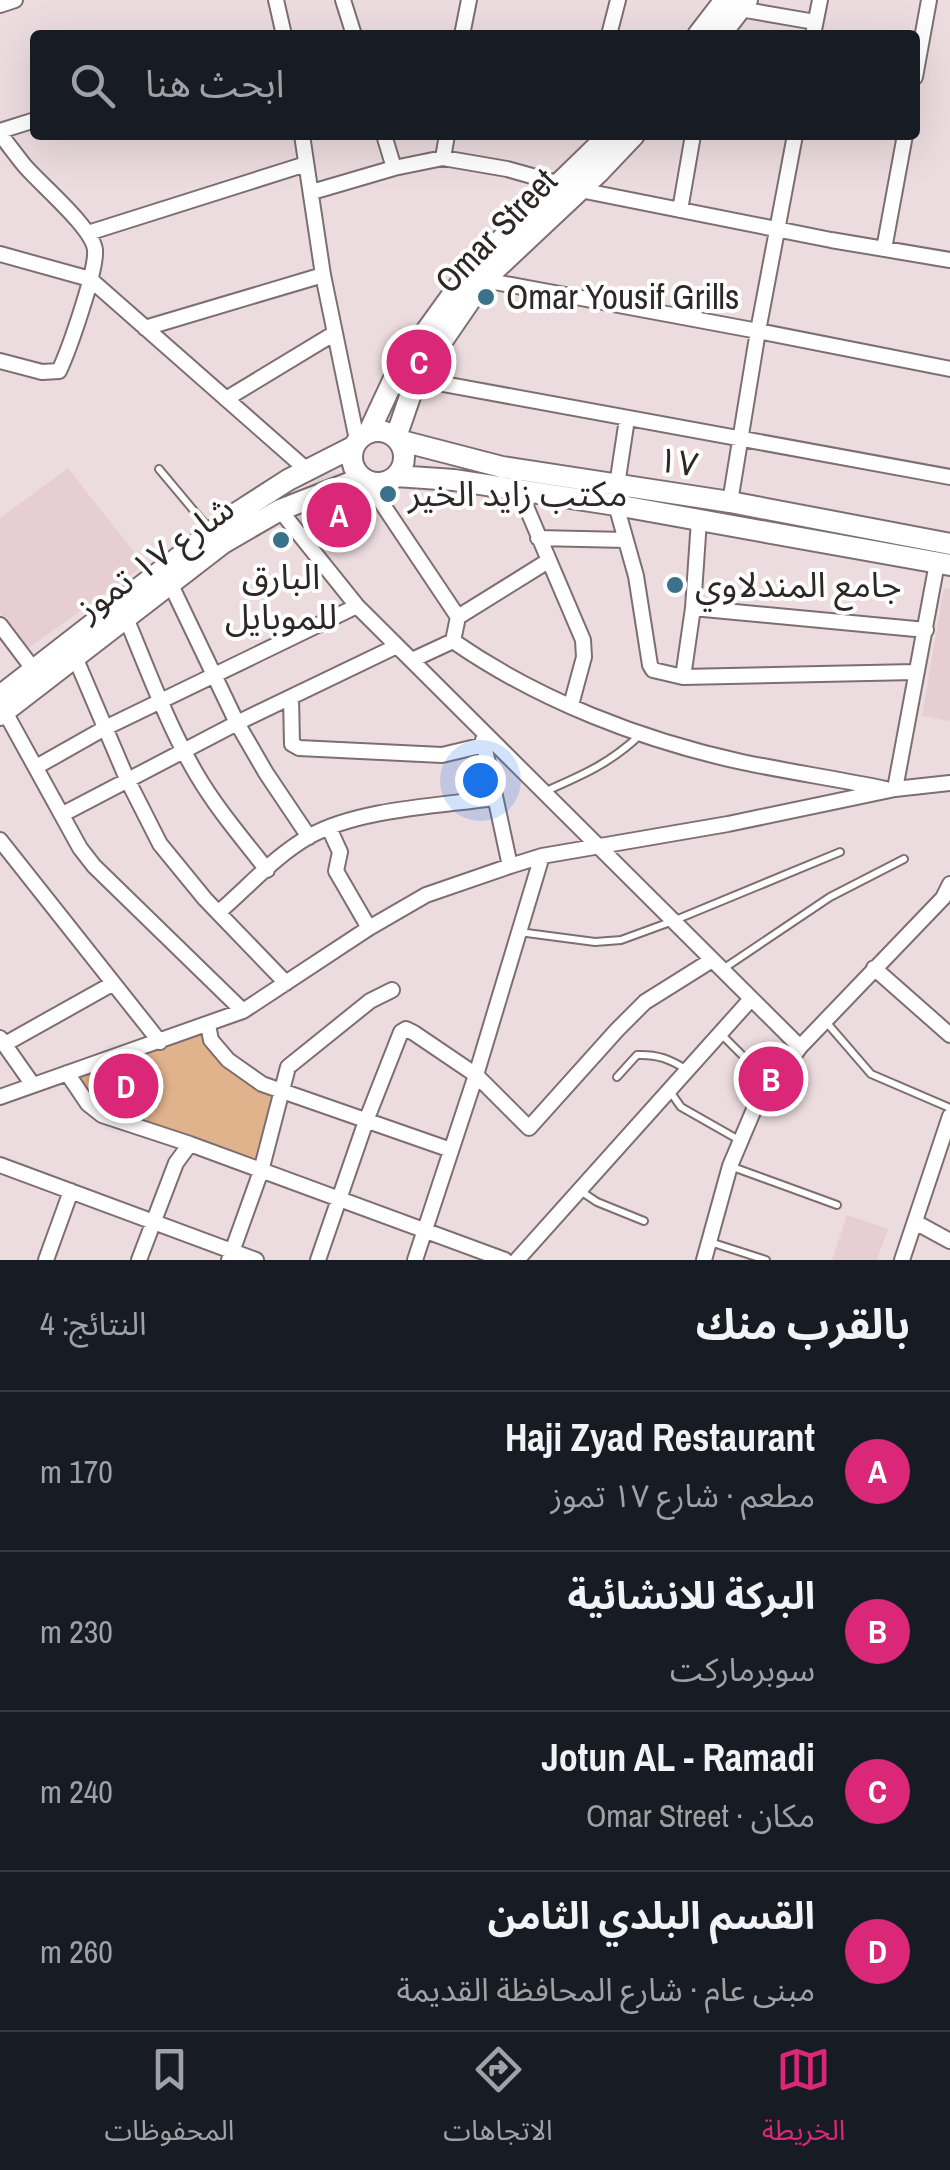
<!DOCTYPE html>
<html lang="ar">
<meta charset="utf-8">
<style>
body{margin:0;font-family:"Archivo Narrow","Noto Sans Arabic",sans-serif;background:#242831;color:#f1f3f6;direction:rtl}
.you{position:absolute;left:480px;top:780px;width:35px;height:35px;margin:-25px;border:8px solid #fff;border-radius:50%;background:#1a73e8;box-shadow:0 0 0 15px #1a73e833}
.badge{display:grid;place-items:center;width:65px;height:65px;border-radius:50%;background:#db2777;color:#fff;font-size:32px;font-weight:700}
.pin{position:absolute;translate:-50% -50%;border:5px solid #fff;box-shadow:0 2px 10px #0006}
.list{margin:0;padding:0;list-style:none}
h2{display:flex;justify-content:space-between;align-items:center;height:130px;margin:0;padding:0 40px;font-size:42px}
h2 small{font-size:32px;font-weight:400;color:#9ea1a6}
.list li{display:grid;grid-template-columns:65px 1fr auto;gap:30px;align-items:center;box-sizing:border-box;height:160px;padding:0 40px;border-top:2px solid #363941}
.list b{display:block;font-size:38px;white-space:nowrap}
.list p{margin:0;font-size:32px;white-space:nowrap;color:#9ea1a6}
.list em{font-size:32px;font-style:normal;color:#9ea1a6}
.icon{flex:none;width:55px;height:55px;fill:none;stroke:currentColor;stroke-width:2;stroke-linecap:round;stroke-linejoin:round}
.map{position:relative;flex:none;width:950px;height:1260px;overflow:hidden;direction:ltr}
.search{position:absolute;background:#171b24;box-shadow:0 10px 40px #0002;left:30px;right:30px;top:30px;height:110px;display:flex;align-items:center;gap:25px;box-sizing:border-box;padding:0 35px;border-radius:10px;color:#9ea1a6;font-size:38px}
.sheet{height:770px;background:#171b24}
nav{display:flex;justify-content:space-around;align-items:center;box-sizing:border-box;height:140px;border-top:2px solid #363941;background:#171b24;font-size:28px;color:#9ea1a6}
nav a{display:grid;justify-items:center;gap:5px}
nav .on{color:#db2777}
.map>svg:first-child{display:block}
.built{fill:#e7ced2}
.green{fill:#e1b38c}
.lines{fill:none;stroke-linecap:round;stroke-linejoin:round}
.lane-casing{stroke:#7d6f71;stroke-width:10}
.street-casing{stroke:#7d6f71;stroke-width:18}
.secondary-casing{stroke:#7d6f71;stroke-width:24}
.lane{stroke:#fff;stroke-width:6}
.street{stroke:#fff;stroke-width:14}
.secondary{stroke:#fff;stroke-width:20}
.poi-dot{fill:#3a728c;stroke:#fff;stroke-width:4}
.labels{text-anchor:middle;stroke-width:8;stroke-linejoin:round;paint-order:stroke}
.street-label{font-size:35px;fill:#2d2728;stroke:#fff}
.poi-label{font-size:35px;fill:#2d2728;stroke:#fff;text-anchor:start}
</style>
<div class="map">
<svg width="950" height="1260" viewBox="0 0 950 1260">
<rect width="100%" height="100%" fill="#ecdcdf"/>
<path class="built" d="M68,468L144,565L27,649L0,613V518Z
M944,588L950,589V721L922,716Z
M847,1215L888,1229L877,1260H832Z"/>
<path class="green" d="M205,1026L228,1060L279,1090L261,1170L94,1110L67,1073Z"/>
<g class="lines">
<defs>
<path id="lane" d="M159,469L210,530
M544,792C583,775 609,764 640,735
M519,932L595,942L621,940L673,921L840,852
M723,969L830,897L904,859
M827,1023L871,1074L950,1108
M720,1033L771,1084
M617,1077L637,1055C657,1054 670,1059 687,1070
M669,1090L681,1107L739,1140
M730,1166L837,1205
M582,1192L597,1202L644,1221
M710,1242L766,1260"/>
<path id="street" d="M276,0L284,35
M343,0L354,35
M0,5L15,0
M740,9L815,22
M462,35L469,0
M609,35L618,0
M813,35L820,0
M915,77L929,0
M0,131L35,120
M0,134C8,144 16,155 24,165C40,184 93,228 95,250C97,270 69,350 59,371L42,372L0,361
M302,135L323,275L357,440
M384,135L394,168
M443,158L447,135
M580,190L831,240L950,260
M312,192L394,168L443,158L507,169L557,183
M680,210L693,135
M88,233L306,164
M884,249L905,135
M0,254L90,279L307,470
M484,280L758,331L950,369
M145,328L323,275
M416,379L950,477
M226,399L335,333
M367,481L458,617L453,641C538,700 641,740 742,762C790,772 838,779 886,789
M617,485L627,419
M519,490L583,640L584,657L571,705
M730,502L758,331L795,135
M616,505L636,576L650,665L653,670L683,677L915,672
M280,510L357,606L800,1047
M538,538L626,540
M170,583L237,723L266,773L309,837
M693,608L926,630
M458,617L548,561
M126,618C148,670 168,726 197,775C217,809 243,839 267,870
M0,625L34,670
M75,657L127,779L160,844L205,899L286,983
M412,660L453,641
M683,677L693,608L699,520
M291,697L292,744L299,748L442,755L484,745
M5,712L80,848L94,866L243,1011
M483,740L510,866
M36,767L105,728L357,606
M895,789L937,563
M63,814L237,723L397,646
M329,828L340,852L336,871L369,928
M0,840L160,1042
M219,912C248,887 276,855 310,836C358,809 438,806 494,798
M874,968L950,1035
M208,1025L211,1040L228,1060L262,1084L451,1150
M0,1038L33,1085
M5,1044L112,984
M67,1073L88,1104L102,1115L190,1144L505,1260
M0,1097L243,1011L369,928L426,895L510,866L542,856L728,824L895,789L950,783
M0,1165L256,1260
M915,1222L950,1241
M46,1260L71,1191
M139,1260L176,1163L190,1144
M229,1260L261,1171L288,1067L370,1001L392,990
M318,1260L366,1121L401,1032L406,1029L414,1033L476,1075L529,1128L617,1030L645,1002L712,960
M415,1260L476,1075L542,856
M517,1260L751,999
M704,1260L730,1166L755,1107L800,1047L943,898L950,884
M902,1260L950,1116"/>
<path id="secondary" d="M698,35L725,0
M720,35L747,0
M352 457a26 26 0 1 1 52 0a26 26 0 1 1-52 0Z
M369,432L398,370L471,269L609,135
M396,437L416,379L484,280L598,173L634,135
M398,440L502,467L730,502L950,544
M396,476L454,480L616,505L950,565
M0,696L232,516L288,480L353,447
M0,715L223,543L280,510L362,478"/>
</defs>
<use href="#lane" class="lane-casing"/>
<use href="#street" class="street-casing"/>
<use href="#secondary" class="secondary-casing"/>
<use href="#lane" class="lane"/>
<use href="#street" class="street"/>
<use href="#secondary" class="secondary"/>
</g>
<g class="poi-dot">
<circle cx="486" cy="297" r="10"/>
<circle cx="388" cy="494" r="10"/>
<circle cx="281" cy="540" r="10"/>
<circle cx="675" cy="585" r="10"/>
</g>
<g class="labels">
<g class="street-label">
<text transform="translate(496 231) rotate(-46)" y="12">Omar Street</text>
<text transform="translate(678 462) rotate(9)" y="12">١٧</text>
<text transform="translate(155 558) rotate(-36)" y="12">شارع ١٧ تموز</text>
</g>
<g class="poi-label">
<text x="506" y="309">Omar Yousif Grills</text>
<text x="408" y="506">مكتب زايد الخير</text>
<text x="281" y="589" text-anchor="middle">البارق<tspan x="281" dy="40">للموبايل</tspan></text>
<text x="695" y="597">جامع المندلاوي</text>
</g>
</g>
</svg>
<div class="you"></div>
<div class="pin badge" style="left:339px;top:515px">A</div>
<div class="pin badge" style="left:771px;top:1079px">B</div>
<div class="pin badge" style="left:419px;top:362px">C</div>
<div class="pin badge" style="left:126px;top:1086px">D</div>
<div class="search"><svg class="icon" aria-label="search" viewBox="0 0 24 24"><circle cx="10" cy="10" r="6"/><path d="M15 15l6 6"/></svg>ابحث هنا</div>
</div>
<section class="sheet">
<h2>بالقرب منك<small>النتائج: 4</small></h2>
<ul class="list">
<li><span class="badge">A</span><div><b>Haji Zyad Restaurant</b><p>مطعم · شارع ١٧ تموز</p></div><em>170 m</em></li>
<li><span class="badge">B</span><div><b>البركة للانشائية</b><p>سوبرماركت</p></div><em>230 m</em></li>
<li><span class="badge">C</span><div><b>Jotun AL - Ramadi</b><p>مكان · Omar Street</p></div><em>240 m</em></li>
<li><span class="badge">D</span><div><b>القسم البلدي الثامن</b><p>مبنى عام · شارع المحافظة القديمة</p></div><em>260 m</em></li>
</ul>
</section>
<nav>
<a class="on"><svg class="icon" aria-label="map" viewBox="0 0 24 24"><path d="M3 6l6-2 6 2 6-2v14l-6 2-6-2-6 2zM9 4v14M15 6v14"/></svg>الخريطة</a>
<a><svg class="icon" aria-label="directions" viewBox="0 0 24 24"><path d="M12 3l9 9-9 9-9-9zM9 14v-3h6M13 9l2 2-2 2"/></svg>الاتجاهات</a>
<a><svg class="icon" aria-label="saved" viewBox="0 0 24 24"><path d="M7 4h10v16l-5-4-5 4z"/></svg>المحفوظات</a>
</nav>
